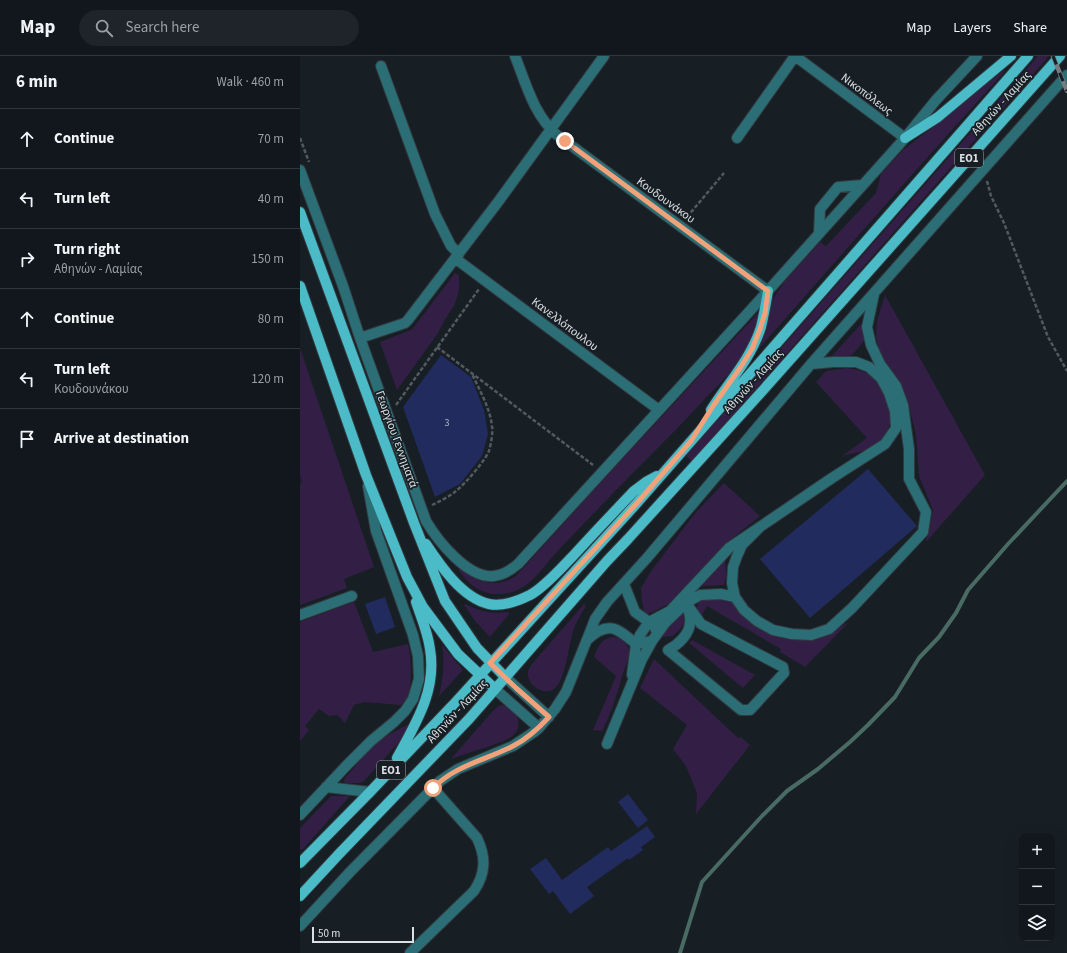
<!DOCTYPE html>
<meta charset="utf-8">
<style>
body{margin:0;font-family:"Source Sans 3",sans-serif;background:#1e2429;color:#f1f3f6}
.controls{position:absolute;right:12px;bottom:12px;display:grid;overflow:hidden;border-radius:8px;box-shadow:0 4px 16px #0002}
.controls button{width:36px;height:36px;display:grid;place-items:center;padding:0;border:0;border-bottom:1px solid #30363b;background:#11171c;color:#f1f3f6;font:20px sans-serif}
.scale{position:absolute;left:12px;bottom:10px;width:102px;box-sizing:border-box;padding-left:4px;border:2px solid #dbe0e4;border-top:0;font-size:11px;line-height:14px;white-space:nowrap;color:#dbe0e4;-webkit-text-stroke:3px #171f25;paint-order:stroke}
.stop{position:absolute;width:12px;height:12px;margin:-9px;border:3px solid #f1a27b;border-radius:50%;background:#fff}
.stop.end{background:#f1a27b;border-color:#fff;box-shadow:0 1px 4px #0008}
.list{margin:0;padding:0;list-style:none}
h2{display:flex;justify-content:space-between;align-items:center;height:52px;margin:0;padding:0 16px;font-size:17px}
h2 small{font-size:13px;font-weight:400;color:#9c9fa3}
.list li{display:grid;grid-template-columns:26px 1fr auto;gap:12px;align-items:center;box-sizing:border-box;height:60px;padding:0 16px;border-top:1px solid #30363b}
.list b{display:block;font-size:15px;white-space:nowrap}
.list p{margin:0;font-size:13px;white-space:nowrap;color:#9c9fa3}
.list em{font-size:13px;font-style:normal;color:#9c9fa3}
.icon{flex:none;width:22px;height:22px;fill:none;stroke:currentColor;stroke-width:2;stroke-linecap:round;stroke-linejoin:round}
.map{position:relative;flex:none;width:767px;height:897px;overflow:hidden}
header{display:flex;align-items:center;gap:24px;box-sizing:border-box;height:56px;padding:0 20px;background:#11171c;border-bottom:1px solid #30363b}
header strong{font-size:19px}
nav{display:flex;gap:22px;margin-inline-start:auto;font-size:14px}
.search{width:280px;height:36px;background:#1e2429;display:flex;align-items:center;gap:10px;box-sizing:border-box;padding:0 14px;border-radius:22px;color:#9c9fa3;font-size:15px}
main{display:flex}
aside{flex:1;background:#11171c}
.map>svg:first-child{display:block}
.green{fill:#331f45}
.lines{fill:none;stroke-linecap:round;stroke-linejoin:round}
.stream{stroke:#496b64;stroke-width:4}
.building{fill:#222b5d}
.minor-casing{stroke:#323a40;stroke-width:12}
.major-casing{stroke:#323a40;stroke-width:12}
.path{stroke:#535a5f;stroke-width:2.5;stroke-dasharray:4 2;stroke-linecap:butt}
.minor{stroke:#2b6e75;stroke-width:10}
.major{stroke:#4abbc7;stroke-width:10}
.rail-casing{stroke:#767d82;stroke-width:4.5}
.rail{stroke:#171f25;stroke-width:3;stroke-dasharray:9;stroke-linecap:butt}
.route{stroke:#f1a27b;stroke-width:5}
.labels{text-anchor:middle;stroke-width:3.5;stroke-linejoin:round;paint-order:stroke}
.number-label{font-size:10px;fill:#adb3c2}
.shield{fill:#171f25;stroke:#a0a6ab;stroke-width:1}
.shield-label{font-size:11px;font-weight:bold;fill:#dbe0e4}
.street-label{font-size:12px;fill:#dbe0e4;stroke:#171f25}
</style>
<header>
<strong>Map</strong>
<div class="search"><svg class="icon" aria-label="search" viewBox="0 0 24 24"><circle cx="10" cy="10" r="6"/><path d="M15 15l6 6"/></svg>Search here</div>
<nav><a>Map</a><a>Layers</a><a>Share</a></nav>
</header>
<main>
<aside>
<h2>6 min<small>Walk · 460 m</small></h2>
<ul class="list">
<li><svg class="icon" aria-label="ahead" viewBox="0 0 24 24"><path d="M12 20V5M6 11l6-6 6 6"/></svg><div><b>Continue</b></div><em>70 m</em></li>
<li><svg class="icon" aria-label="left" viewBox="0 0 24 24"><path d="M17 20v-9H6M10 6l-5 5 5 5"/></svg><div><b>Turn left</b></div><em>40 m</em></li>
<li><svg class="icon" aria-label="right" viewBox="0 0 24 24"><path d="M7 20v-9h11M14 6l5 5-5 5"/></svg><div><b>Turn right</b><p>Αθηνών - Λαμίας</p></div><em>150 m</em></li>
<li><svg class="icon" aria-label="ahead" viewBox="0 0 24 24"><path d="M12 20V5M6 11l6-6 6 6"/></svg><div><b>Continue</b></div><em>80 m</em></li>
<li><svg class="icon" aria-label="left" viewBox="0 0 24 24"><path d="M17 20v-9H6M10 6l-5 5 5 5"/></svg><div><b>Turn left</b><p>Κουδουνάκου</p></div><em>120 m</em></li>
<li><svg class="icon" aria-label="arrive" viewBox="0 0 24 24"><path d="M6 21V4h12l-3 4 3 4H6"/></svg><div><b>Arrive at destination</b></div></li>
</ul>
</aside>
<div class="map">
<svg width="767" height="897" viewBox="0 0 767 897">
<rect width="100%" height="100%" fill="#171f25"/>
<path class="green" d="M738,0H749L392,405L386,400Z
M704,14L705,15L625,104L454,298L464,276L473,243L478,235L485,225L520,186L526,190L576,137L581,118L603,94L655,54Z
M155,217L159,219V234L155,248L144,265L138,277L97,334L80,286L111,274L114,271Z
M585,239L685,419L626,486L633,454L619,420L616,379L608,346L598,323L580,298L576,281L577,265Z
M459,257C457,275 447,293 437,307C427,321 414,333 403,345C369,382 333,416 299,452C284,467 269,483 255,498C243,511 232,529 215,535C191,544 171,534 158,513L160,512C165,515 169,519 174,522C188,529 205,529 217,519L303,424L457,258Z
M562,267C568,279 566,284 557,293C555,296 553,298 550,300C544,302 537,301 531,301Z
M0,292L74,511L44,523L47,532L0,549V428L2,426L0,419Z
M547,312L559,314L569,318L577,325L584,337L590,355V367L585,381L568,394L542,400L567,382L516,326L526,315Z
M424,427L460,460L430,484L370,547L353,556L345,558L342,546L341,532L351,515L396,456Z
M425,501L426,522L424,529L403,530L395,533Z
M416,540L432,546L445,559L459,570L529,578L549,566L505,611L480,596L481,593L407,550L402,559L396,555L400,541Z
M54,546L73,596L108,588C111,601 113,629 107,642C106,644 103,647 101,649L64,646L54,649L45,667L37,659L29,660L19,653L5,670L9,674L0,685V566Z
M165,548C183,556 190,558 209,556V558L190,581L176,566L164,549Z
M284,548L286,550C281,558 276,566 273,575C269,588 265,626 254,633C245,639 230,632 228,620C227,616 229,613 231,609Z
M384,552C383,557 384,559 384,563C385,570 378,575 373,580L363,581L359,583L367,568Z
M312,581C321,581 329,587 329,596C329,602 326,609 324,614C318,635 312,656 302,675L293,674L316,620L294,601C298,591 301,583 312,581Z
M392,584L455,619L443,632L389,587Z
M142,589L163,614L139,640C143,623 145,606 142,589Z
M354,603L438,682L441,681L450,689L396,758L397,737L386,710L373,693L387,669L340,632Z
M202,649C218,650 225,672 211,681C203,686 193,689 184,692C173,695 162,699 151,703L192,656L198,650Z
M113,666L110,672L101,684L63,726L58,727H45L44,725L45,722C54,712 63,700 73,691C85,680 99,673 113,666Z
M31,740H48L49,741L3,793L0,794V774L1,771Z"/>
<g class="lines">
<path class="stream" d="M380,897L402,826L462,760L487,735L518,713L550,686L568,669L595,641L619,602L639,581L656,557L668,534L708,488L767,425"/>
</g>
<path class="building" d="M141,299L171,321L184,354L188,378L182,400L160,428L135,441L103,351Z
M568,413L617,470L510,562L460,503Z
M85,541L95,571L76,578L65,548Z
M328,738L348,764L338,772L318,746Z
M347,770L355,781L341,791L343,794L329,804L328,802L287,831L294,840L270,858L253,835L249,838L230,813L246,802L262,824L308,791L311,795Z"/>
<g class="lines">
<defs>
<path id="minor" d="M215,0C226,28 234,59 257,79L468,235
M495,0L605,82
M81,10L135,158L151,190L159,198
M437,82L495,0
M0,114L43,230L60,282L126,465C138,485 168,523 194,520C204,519 211,514 218,508L448,257L605,82L636,44L677,0
M519,177L520,153L538,131L562,129
M156,203L359,354
M60,282L105,267L108,264L198,146L304,0
M460,471L442,489L437,500L433,511L432,527L435,541L444,554L457,565L473,574L492,578L511,579L529,573L552,552L623,476L626,456L609,423V393L603,349L596,330L580,308L571,289L567,271L574,238
M324,528L335,556L349,566L370,555L429,492L532,422L585,388L596,372L595,355L589,337L581,322L569,311L556,306H533L511,308
M0,559L52,540
M357,577L354,569L349,566L340,579L336,588L352,585L365,567L386,547C388,553 391,560 390,566C390,578 378,589 368,594L441,654H450L484,617L483,611L401,568L386,547L400,539L421,538L435,541
M287,584C308,564 317,572 336,588L332,619
M205,621L249,661
M195,633L239,672
M307,688L342,603L352,585
M26,731L70,736
M0,759L48,708L71,685L94,666L105,655L113,643L119,623L118,600L113,579L76,475L68,430
M0,870L50,816L140,725L158,713L213,690L234,676L239,672L255,653L266,636L292,571L295,563L307,546L347,502L511,308L767,19
M110,897L174,835C186,817 186,801 177,782L133,732"/>
<path id="major" d="M605,82L638,61L711,0
M0,156L114,467L145,545L177,592L205,621
M0,230L66,419L107,521L123,551L158,598L195,633
M411,354C428,327 451,303 461,271C464,259 466,247 468,235
M126,488C140,509 162,542 189,548C203,551 218,545 230,539C245,531 261,512 273,500C293,478 313,457 334,435L346,426L357,420
M97,702C116,667 137,634 130,593C128,577 121,561 116,546
M0,807L70,736L153,649L337,447L728,0
M0,840L39,798L169,663L307,505L328,483L465,332L760,0"/>
</defs>
<use href="#minor" class="minor-casing"/>
<use href="#major" class="major-casing"/>
<path class="path" d="M0,82L9,106
M687,125L691,140L704,167L748,281L767,315
M387,161L424,117
M137,291L293,409
M96,349L179,233
M132,449C140,445 149,441 156,435C165,428 185,405 189,395C191,388 193,377 192,370C190,352 180,335 172,318"/>
<use href="#minor" class="minor"/>
<use href="#major" class="major"/>
<defs>
<path id="rail" d="M753,0L767,35"/>
</defs>
<use href="#rail" class="rail-casing"/>
<use href="#rail" class="rail"/>
</g>
<g class="lines">
<path class="route" d="M133,732C156,709 186,704 213,690C227,683 238,673 249,661L216,632L190,607L337,447L391,385L413,350L440,312L452,293L460,273L465,257L468,235L265,85"/>
</g>
<g class="labels">
<g class="number-label">
<text x="147" y="370">3</text>
</g>
<g class="shield">
<rect x="655" y="93" width="28" height="18" rx="3"/>
<rect x="77" y="705" width="28" height="18" rx="3"/>
</g>
<g class="shield-label">
<text x="669" y="106">ΕΟ1</text>
<text x="91" y="718">ΕΟ1</text>
</g>
<g class="street-label">
<text transform="translate(567 38) rotate(37)" y="4">Νικοπόλεως</text>
<text transform="translate(701 47) rotate(-48)" y="4">Αθηνών - Λαμίας</text>
<text transform="translate(366 144) rotate(36)" y="4">Κουδουνάκου</text>
<text transform="translate(265 268) rotate(37)" y="4">Κανελλόπουλου</text>
<text transform="translate(453 325) rotate(-48)" y="4">Αθηνών - Λαμίας</text>
<text transform="translate(97 383) rotate(70)" y="4">Γεωργίου Γεννηματά</text>
<text transform="translate(157 655) rotate(-47)" y="4">Αθηνών - Λαμίας</text>
</g>
</g>
</svg>
<div class="controls">
<button>+</button>
<button>−</button>
<button><svg class="icon" aria-label="layers" viewBox="0 0 24 24"><path d="M12 4l9 5-9 5-9-5zM3 14l9 5 9-5"/></svg></button>
</div>
<div class="scale">50 m</div>
<div class="stop" style="left:133px;top:732px"></div>
<div class="stop end" style="left:265px;top:85px"></div>
</div>
</main>
